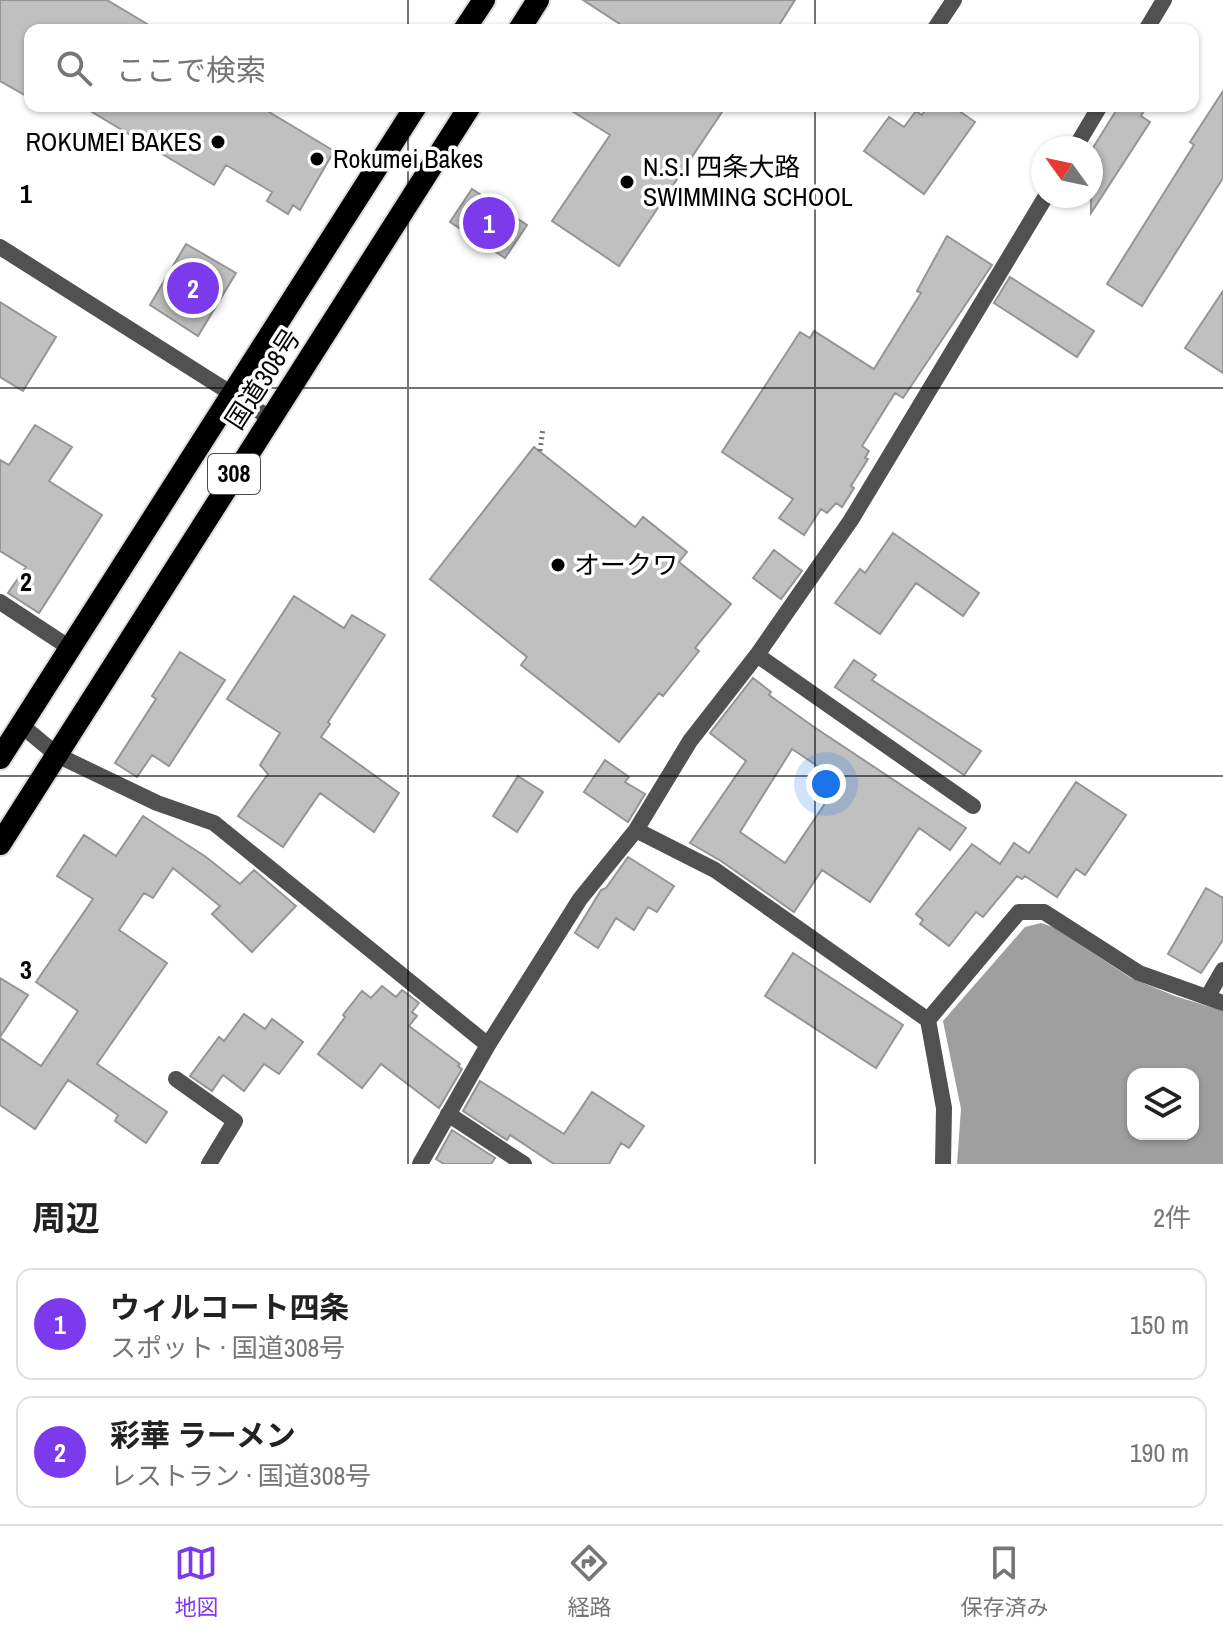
<!DOCTYPE html>
<html lang="ja">
<meta charset="utf-8">
<style>
body{margin:0;font-family:"Archivo Narrow","Noto Sans JP",sans-serif;background:#f6f6f6;color:#222}
.controls{position:absolute;right:24px;bottom:24px;display:grid;overflow:hidden;border-radius:16px;box-shadow:0 2px 6px #0004}
.controls button{width:72px;height:72px;display:grid;place-items:center;padding:0;border:0;border-bottom:2px solid #e0e0e0;background:#fff;color:#222;font:40px sans-serif}
.compass{position:absolute;left:1031px;top:136px;width:72px;height:72px;border-radius:50%;background:#fff;box-shadow:0 2px 6px #0004;rotate:303deg}
.you{position:absolute;left:826px;top:784px;width:28px;height:28px;margin:-20px;border:6px solid #fff;border-radius:50%;background:#1a73e8;box-shadow:0 0 0 12px #1a73e833}
.badge{display:grid;place-items:center;width:52px;height:52px;border-radius:50%;background:#7c3aed;color:#fff;font-size:26px;font-weight:700}
.pin{position:absolute;translate:-50% -50%;border:4px solid #fff;box-shadow:0 2px 8px #0006}
.list{margin:0;padding:0;list-style:none}
h2{display:flex;justify-content:space-between;align-items:center;height:104px;margin:0;padding:0 32px;font-size:34px}
h2 small{font-size:26px;font-weight:400;color:#767676}
.list li{display:grid;grid-template-columns:52px 1fr auto;gap:24px;align-items:center;box-sizing:border-box;height:112px;margin:0 16px 16px;padding:0 16px;border:2px solid #e0e0e0;border-radius:16px}
.list b{display:block;font-size:30px;white-space:nowrap}
.list p{margin:0;font-size:26px;white-space:nowrap;color:#767676}
.list em{font-size:26px;font-style:normal;color:#767676}
.icon{flex:none;width:44px;height:44px;fill:none;stroke:currentColor;stroke-width:2;stroke-linecap:round;stroke-linejoin:round}
.map{position:relative;flex:none;width:1223px;height:1164px;overflow:hidden}
.search{position:absolute;background:#fff;box-shadow:0 2px 6px #0004;left:24px;right:24px;top:24px;height:88px;display:flex;align-items:center;gap:20px;box-sizing:border-box;padding:0 28px;border-radius:16px;color:#767676;font-size:30px}
.sheet{height:360px;background:#fff}
nav{display:flex;justify-content:space-around;align-items:center;box-sizing:border-box;height:112px;border-top:2px solid #e0e0e0;background:#fff;font-size:22px;color:#767676}
nav a{display:grid;justify-items:center;gap:4px}
nav .on{color:#7c3aed}
.map>svg:first-child{display:block}
.water{fill:#9f9f9f;fill-rule:evenodd}
.building{fill:#c0c0c0;stroke:#959595;stroke-width:2;fill-rule:evenodd}
.lines{fill:none;stroke-linecap:round;stroke-linejoin:round}
.trunk-casing{stroke:#dbdbdb;stroke-width:26}
.path{stroke:#737373;stroke-width:5;stroke-dasharray:2 4;stroke-linecap:butt}
.minor{stroke:#515151;stroke-width:16}
.tertiary{stroke:#515151;stroke-width:16}
.trunk{stroke:#000;stroke-width:22}
.grid{fill:none;stroke:#000;stroke-width:2;stroke-opacity:0.55}
.poi-dot{fill:#000;stroke:#fff;stroke-width:3}
.labels{text-anchor:middle;stroke-width:7;stroke-linejoin:round;paint-order:stroke}
.shield{fill:#fff;stroke:#4c4c4c;stroke-width:2}
.shield-label{font-size:24px;font-weight:bold;fill:#000}
.poi-label{font-size:26px;fill:#000;stroke:#fff;text-anchor:start}
.street-label{font-size:26px;fill:#000;stroke:#fff}
.grid-label{font-size:26px;text-anchor:middle;font-weight:bold;fill:#000;stroke:#fff;stroke-width:7;stroke-linejoin:round;paint-order:stroke}
</style>
<div class="map">
<svg width="1223" height="1164" viewBox="0 0 1223 1164">
<rect width="100%" height="100%" fill="#fff"/>
<path class="water" d="M1041,923L1053,927L1131,978L1175,996L1223,1011V1164H957L961,1109L943,1021L1025,927ZM1133,1074H1193V1134H1133Z"/>
<path class="building" d="M0,0H107L157,30H30V98L0,81Z
M583,0H795L776,30H629Z
M1223,91V178L1142,306L1107,284L1194,145L1190,142Z
M82,106H259L334,151L300,210L293,205L288,214L267,201L272,192L226,165L214,185Z
M564,106H726L619,266L552,221L610,135Z
M928,106H952L975,122L924,194L864,151L889,117L904,127L916,111L922,115Z
M1119,106H1147L1141,116L1150,122L1091,213V151Z
M472,189L527,225L505,258L450,222Z
M947,236L992,265L903,398L895,393L862,446L869,451L865,458L868,459L851,486L854,488L842,507L836,503L827,513L821,509L804,535L779,518L793,499L722,452L800,332L810,338L814,331L874,369L921,293L917,291Z
M186,244L236,273L198,336L150,305Z
M1010,277L1094,331L1077,357L994,303Z
M1223,291V373L1185,348Z
M0,302L56,337L23,391L0,377Z
M35,425L72,447L49,481L102,515L39,613L8,593L26,567L0,551V460L9,465Z
M534,447L635,527L643,517L687,552L679,562L731,604L695,648L699,651L663,696L659,693L619,742L521,665L527,657L430,579Z
M893,533L979,593L963,616L916,583L880,634L835,603L860,569L865,573Z
M774,550L802,571L781,599L753,578Z
M294,596L344,628L352,615L385,635L328,722L330,724L321,737L399,793L374,832L320,793L283,847L238,816L268,774L260,765L280,733L227,699Z
M180,652L225,680L169,766L152,755L137,777L115,763L156,699L152,696Z
M854,660L876,675L872,680L981,751L964,775L835,687Z
M753,678L771,692L769,695L814,727L966,828L950,850L919,828L870,902L822,870L794,912L721,861L690,843L746,761L710,733ZM792,749L840,781L785,863L740,832Z
M605,760L629,777L625,782L645,794L628,822L584,792Z
M518,776L543,792L517,832L493,816Z
M1076,782L1126,815L1085,875L1076,869L1057,897L1025,876L1022,879L1017,876L983,917L976,912L949,946L920,924L923,920L916,914L972,844L1000,864L1014,843L1029,853Z
M143,816L206,857L240,884L254,870L296,906L252,952L212,914L220,906L173,868L153,898L144,893L119,930L167,963L97,1064L167,1112L146,1143L115,1121L118,1115L68,1080L35,1129L0,1105V1038L41,1066L78,1011L36,982L93,899L57,876L84,835L116,856Z
M628,857L674,886L657,912L648,907L634,930L616,918L598,948L575,933L601,890L606,888Z
M1206,888L1223,898V940L1201,973L1168,954Z
M793,953L903,1025L876,1068L765,996Z
M0,978L28,995L0,1037Z
M382,986L396,997L402,990L419,1003L412,1012L417,1016L409,1026L460,1064L458,1066L462,1069L439,1108L381,1064L362,1088L318,1054L345,1017L343,1015L362,991L371,998Z
M244,1014L265,1029L272,1019L303,1042L279,1074L264,1064L244,1091L223,1075L212,1091L190,1076L219,1037L224,1041Z
M480,1081L564,1134L592,1092L644,1126L629,1148L621,1143L609,1164H554L510,1135L507,1140L463,1111Z
M452,1130L495,1158L491,1164H444L436,1159Z"/>
<g class="lines">
<defs>
<path id="trunk" d="M464,30L484,0
M519,30L538,0
M0,758L416,106
M0,844L470,106"/>
</defs>
<use href="#trunk" class="trunk-casing"/>
<path class="path" d="M540,451L543,428"/>
<path class="minor" d="M934,30L954,0
M1146,30L1164,0
M1075,148L1100,106
M0,602L70,648
M757,655L973,806
M21,725L57,755L157,803L214,823L488,1045
M636,830L715,870L928,1020
M1208,996L1223,970
M176,1079L235,1121L209,1164
M448,1114L524,1164
M420,1164L488,1045L580,899L636,830L690,741L757,655L851,520L1046,196
M943,1164L944,1108L928,1020L1019,912H1044L1139,973L1223,1003"/>
<path class="tertiary" d="M0,247L270,418"/>
<use href="#trunk" class="trunk"/>
</g>
<path class="grid" d="M408,0V30M815,0V30M408,106V1164M815,106V1164M0,388H1223M0,776H1223"/>
<g class="poi-dot">
<circle cx="218" cy="142" r="8"/>
<circle cx="317" cy="159" r="8"/>
<circle cx="627" cy="182" r="8"/>
<circle cx="558" cy="565" r="8"/>
</g>
<g class="labels">
<rect class="shield" x="208" y="454" width="52" height="40" rx="6"/>
<g class="shield-label">
<text x="234" y="482">308</text>
</g>
<g class="poi-label">
<text x="202" y="151" text-anchor="end">ROKUMEI BAKES</text>
<text x="333" y="168">Rokumei Bakes</text>
<text x="643" y="176">N.S.I 四条大路<tspan x="643" dy="30">SWIMMING SCHOOL</tspan></text>
<text x="574" y="574">オークワ</text>
</g>
<g class="street-label">
<text transform="translate(263 379) rotate(-57)" y="9">国道308号</text>
</g>
</g>
<g class="grid-label">
<text x="26" y="203">1</text>
<text x="26" y="591">2</text>
<text x="26" y="979">3</text>
</g>
</svg>
<div class="controls">
<button><svg class="icon" aria-label="layers" viewBox="0 0 24 24"><path d="M12 4l9 5-9 5-9-5zM3 14l9 5 9-5"/></svg></button>
</div>
<svg class="compass" viewBox="-18 -18 36 36"><path d="M0-13l5 13h-10z" fill="#e53935"/><path d="M0 13l5-13h-10z" fill="#767676"/></svg>
<div class="you"></div>
<div class="pin badge" style="left:489px;top:223px">1</div>
<div class="pin badge" style="left:193px;top:288px">2</div>
<div class="search"><svg class="icon" aria-label="search" viewBox="0 0 24 24"><circle cx="10" cy="10" r="6"/><path d="M15 15l6 6"/></svg>ここで検索</div>
</div>
<section class="sheet">
<h2>周辺<small>2件</small></h2>
<ul class="list">
<li><span class="badge">1</span><div><b>ウィルコート四条</b><p>スポット · 国道308号</p></div><em>150 m</em></li>
<li><span class="badge">2</span><div><b>彩華 ラーメン</b><p>レストラン · 国道308号</p></div><em>190 m</em></li>
</ul>
</section>
<nav>
<a class="on"><svg class="icon" aria-label="map" viewBox="0 0 24 24"><path d="M3 6l6-2 6 2 6-2v14l-6 2-6-2-6 2zM9 4v14M15 6v14"/></svg>地図</a>
<a><svg class="icon" aria-label="directions" viewBox="0 0 24 24"><path d="M12 3l9 9-9 9-9-9zM9 14v-3h6M13 9l2 2-2 2"/></svg>経路</a>
<a><svg class="icon" aria-label="saved" viewBox="0 0 24 24"><path d="M7 4h10v16l-5-4-5 4z"/></svg>保存済み</a>
</nav>
